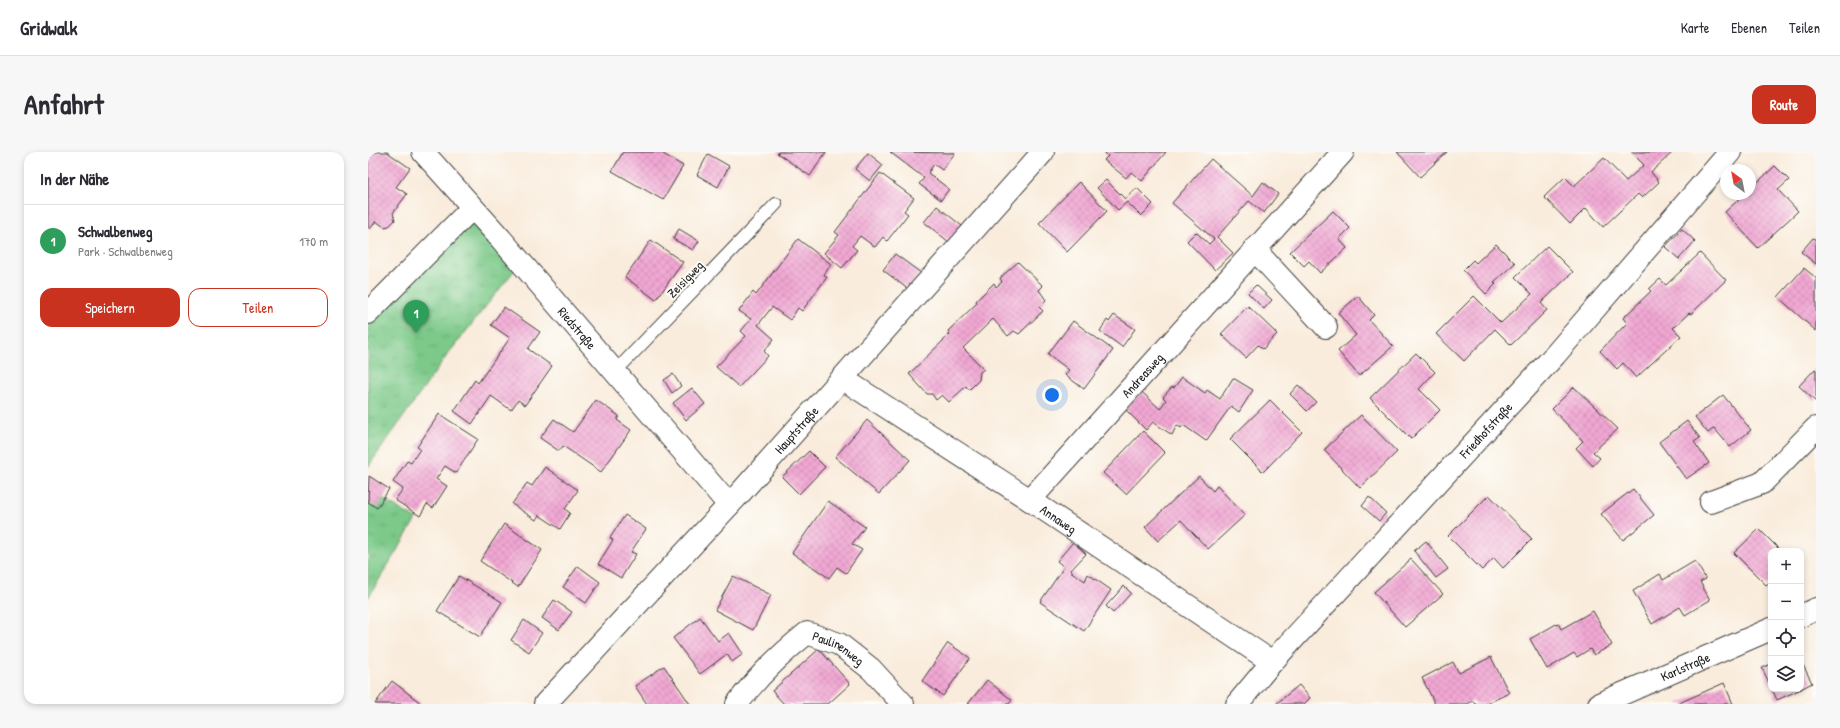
<!DOCTYPE html>
<html lang="de">
<meta charset="utf-8">
<style>
body{margin:0;font-family:"Patrick Hand",sans-serif;background:#f7f7f7;color:#2b2b33}
.controls{position:absolute;right:12px;bottom:12px;display:grid;overflow:hidden;border-radius:8px;box-shadow:0 2px 6px #0003}
.controls button{width:36px;height:36px;display:grid;place-items:center;padding:0;border:0;border-bottom:1px solid #e1e1e2;background:#fff;color:#2b2b33;font:20px sans-serif}
.compass{position:absolute;left:1352px;top:12px;width:36px;height:36px;border-radius:50%;background:#fff;box-shadow:0 2px 6px #0003;rotate:328deg}
.you{position:absolute;left:684px;top:243px;width:14px;height:14px;margin:-10px;border:3px solid #fff;border-radius:50%;background:#1a73e8;box-shadow:0 0 0 6px #1a73e833}
.badge{display:grid;place-items:center;width:26px;height:26px;border-radius:50%;background:#c8321e;color:#fff;font-size:13px;font-weight:700}
.pin{position:absolute;translate:-50% -33px;filter:drop-shadow(0 1px 2px #0008)}
.pin::after{content:'';position:absolute;top:21px;width:14px;height:12px;background:inherit;clip-path:polygon(0 0,100% 0,50% 100%)}
.list{margin:0;padding:0;list-style:none}
h2{display:flex;justify-content:space-between;align-items:center;height:52px;margin:0;padding:0 16px;font-size:17px}
h2 small{font-size:13px;font-weight:400;color:#7c7c81}
.list li{display:grid;grid-template-columns:26px 1fr auto;gap:12px;align-items:center;box-sizing:border-box;height:72px;padding:0 16px;border-top:1px solid #e1e1e2}
.list b{display:block;font-size:15px;white-space:nowrap}
.list p{margin:0;font-size:13px;white-space:nowrap;color:#7c7c81}
.list em{font-size:13px;font-style:normal;color:#7c7c81}
.actions{display:flex;gap:8px;padding:12px 16px}
.actions a{flex:1;padding:9px 0;border:1px solid #c8321e;border-radius:12px;text-align:center;font-size:14px;color:#c8321e}
.actions .main{background:#c8321e;color:#fff}
.icon{flex:none;width:22px;height:22px;fill:none;stroke:currentColor;stroke-width:2;stroke-linecap:round;stroke-linejoin:round}
.map{position:relative;flex:none;width:1448px;height:552px;overflow:hidden;border-radius:12px}
header{display:flex;align-items:center;gap:24px;box-sizing:border-box;height:56px;padding:0 20px;background:#fff;border-bottom:1px solid #e1e1e2}
header strong{font-size:19px}
nav{display:flex;gap:22px;margin-inline-start:auto;font-size:14px}
.intro{display:flex;align-items:center;justify-content:space-between;box-sizing:border-box;height:96px;padding:0 24px}
h1{margin:0;font-size:28px}
.button{padding:10px 18px;border-radius:12px;background:#c8321e;color:#fff;font-size:14px;font-weight:700}
main{display:flex;gap:24px;padding:0 24px}
aside{flex:1;background:#fff;border-radius:12px;box-shadow:0 2px 6px #0003}
.map>svg:first-child{display:block}
.grass{fill:url(#grass-tufts);stroke:#4c7252}
.building{fill:url(#building-cross-hatch)}
.lines{fill:none;stroke-linecap:round;stroke-linejoin:round}
.service-casing{stroke:#3d3b39;stroke-width:14}
.minor-casing{stroke:#3d3b39;stroke-width:24}
.tertiary-casing{stroke:#3d3b39;stroke-width:24}
.service{stroke:#fff;stroke-width:12}
.minor{stroke:#fff;stroke-width:22}
.tertiary{stroke:#fff;stroke-width:22}
.labels{text-anchor:middle;stroke-width:4;stroke-linejoin:round;paint-order:stroke}
.street-label{font-size:13px;fill:#1c1c1c;stroke:#fdfcf7}
</style>
<header>
<strong>Gridwalk</strong>
<nav><a>Karte</a><a>Ebenen</a><a>Teilen</a></nav>
</header>
<div class="intro"><h1>Anfahrt</h1><a class="button">Route</a></div>
<main>
<aside>
<h2>In der Nähe<small></small></h2>
<ul class="list">
<li><span class="badge" style="background:#2e9e5b">1</span><div><b>Schwalbenweg</b><p>Park · Schwalbenweg</p></div><em>170 m</em></li>
</ul>
<div class="actions"><a class="main">Speichern</a><a>Teilen</a></div>
</aside>
<div class="map">
<svg width="1448" height="552" viewBox="0 0 1448 552">
<defs>
<pattern id="grass-tufts" width="24" height="20" patternUnits="userSpaceOnUse"><rect width="24" height="20" fill="#7bc989"/><path d="M3 7l-1-3M5 7V3M7 7l1-3M15 17l-1-3M17 17v-4M19 17l1-3" fill="none" stroke="#6aac76"/></pattern>
<pattern id="building-cross-hatch" width="8" height="8" patternUnits="userSpaceOnUse"><rect width="8" height="8" fill="#f1a7d3"/><path d="M0 0l8 8M0 8l8-8" fill="none" stroke="#ce8fb5"/></pattern>
</defs>
<rect width="100%" height="100%" fill="#fdfcf7"/>
<filter id="ink" filterUnits="userSpaceOnUse"><feTurbulence type="fractalNoise" baseFrequency=".025" numOctaves="2"/><feDisplacementMap in="SourceGraphic" scale="8" xChannelSelector="R" yChannelSelector="G"/><feConvolveMatrix kernelMatrix="1 2 1 2 8 2 1 2 1" color-interpolation-filters="sRGB"/></filter>
<filter id="wash" filterUnits="userSpaceOnUse"><feTurbulence type="fractalNoise" baseFrequency=".012" numOctaves="4" result="noise"/><feDisplacementMap in="SourceGraphic" scale="16" xChannelSelector="R" yChannelSelector="G"/><feGaussianBlur stdDeviation="0.9" result="paint"/><feColorMatrix in="noise" values="0 0 0 0 0 0 0 0 0 0 0 0 0 0 0 0 0 1.4 0 .05"/><feComposite in="paint" operator="in"/></filter>
<g filter="url(#wash)">
<rect width="100%" height="100%" fill="#f9ecdc"/>
<path class="grass" d="M104,56L153,110L80,202L0,315V161Z
M0,338L48,367L0,446Z"/>
<g id="blocks">
<path class="building" d="M0,0H19L42,16L28,35L39,42L25,61L27,68L21,74L16,75L8,69L2,77L0,75Z
M255,0H292L315,14L295,48L244,19Z
M410,0H458L442,24L409,1Z
M522,0L587,1L574,18L566,12L560,21L581,37L573,48L551,32L556,26Z
M736,0H798L774,29L763,20L758,26L736,8L740,4Z
M1029,0H1079L1052,25Z
M1263,0H1305L1283,20L1291,30L1274,46L1270,42L1235,75L1218,56L1202,72L1176,45L1197,25L1206,34L1236,6L1258,29L1276,13Z
M500,1L515,13L502,29L487,17Z
M340,2L361,14L350,35L329,23Z
M843,7L885,44L895,30L910,42L896,61L881,49L849,85L865,101L847,118L819,89L828,80L841,92L846,87L804,51Z
M1407,14L1421,28L1410,38L1430,59L1390,96L1357,60L1377,42H1382V37Z
M512,21L546,46L536,59L540,62L519,89L515,85L507,95L492,84L484,94L489,98L474,116L456,101L471,83L467,80Z
M738,28L757,47L769,36L785,52L773,64L759,50L750,58L729,36Z
M711,30L739,59L699,100L671,71Z
M569,54L594,74L581,90L556,70Z
M965,59L982,76L971,87L979,96L952,121L941,109L936,114L922,100Z
M311,77L331,89L325,98L305,87Z
M1314,77L1327,89L1311,107L1297,95Z
M1445,86L1448,88V112L1433,100Z
M430,87L463,112L456,123L459,125L434,159L430,156L422,168L404,155L390,173L406,187L396,199L400,204L371,235L348,215L378,184L373,179L383,167L371,159L385,140L388,143Z
M283,88L315,110L288,148L257,125Z
M1128,92L1147,111L1126,130L1128,132L1118,142L1095,118L1105,108L1108,111Z
M1179,94L1205,120L1173,151L1179,158L1143,193L1127,177L1096,209L1068,182L1106,144L1133,171L1164,142L1147,125Z
M1332,101L1358,128L1323,162L1321,161L1305,176L1313,184L1268,226L1255,211L1249,217L1232,199L1259,171L1255,166L1283,139L1281,137L1292,127L1298,133Z
M527,102L553,121L541,138L515,118Z
M650,110L675,134L671,138L678,148L671,155L675,159L651,182L646,179L640,184L625,167L595,196L616,217L612,220L611,228L601,238L598,234L581,250L574,243L568,248L564,242H559L541,222L582,182L580,179L609,151L608,149L626,131L628,135L634,130L632,126Z
M1436,116L1448,126V179L1410,145Z
M888,133L904,148L896,157L880,141Z
M990,144L1006,163L1001,168L1025,194L991,224L970,199L988,183L970,161Z
M880,154L909,182L895,197L890,193L878,206L853,182Z
M136,155L172,180L160,197L184,214L157,253L150,248L143,258L123,244L104,272L86,259L107,228L110,231L142,186L123,173Z
M746,163L767,177L754,195L732,179L739,168L741,170Z
M705,169L745,198L716,237L697,223L701,218L680,202Z
M1048,201L1067,220L1051,237L1072,258L1043,287L1002,246Z
M1447,217L1448,218V250L1431,234Z
M305,222L313,234L304,241L296,228Z
M814,225L837,241L839,238L852,247L865,226L885,238L871,260L863,254L838,289L815,273L813,276L809,273L804,283L785,270L778,278L757,257L774,240L792,257L798,248L795,245L804,235L806,236Z
M930,233L948,250L939,259L922,242Z
M1206,235L1250,277L1225,300L1232,306L1225,314L1208,296L1215,289L1184,257Z
M324,236L337,252L318,268L305,251Z
M1355,243L1383,278L1362,295L1346,276L1340,281L1327,265Z
M228,248L251,264L249,268L263,278L233,320L195,294L191,299L172,286L186,267L205,280Z
M902,248L934,280L895,320L862,287Z
M71,262L110,287L88,321L77,314L68,327L79,334L65,356L59,352L52,364L27,348L35,337L25,330L39,309L43,311L52,297L49,295Z
M993,263L1029,300L992,336L956,298Z
M499,268L542,308L511,342L467,305Z
M1319,269L1332,286L1326,290L1341,311L1318,327L1291,290Z
M775,279L797,301L758,342L735,321Z
M441,299L457,315L431,342L414,325Z
M177,315L210,338L197,357L202,361L192,377L171,363L168,368L144,352L159,331L164,334Z
M1,324L21,337L9,356L0,350Z
M831,324L845,339L849,334L877,363L840,397L813,368L790,389L777,375Z
M1265,337L1286,363L1255,388L1233,362Z
M1121,343L1164,387L1135,416L1126,406L1114,418L1080,384Z
M1001,345L1018,361L1011,369L994,354Z
M460,349L497,375L484,392L494,398L478,421L469,415L461,426L424,401Z
M257,363L278,377L263,400L268,402L253,426L230,412L245,388L242,386Z
M136,372L174,398L150,435L112,409Z
M1391,377L1413,399H1403V429L1398,433L1366,401Z
M1058,389L1080,417L1068,426L1046,399Z
M705,390L718,402L702,419L717,429L720,422L743,438L716,479L672,450L696,415L689,409Z
M1043,407L1075,442L1037,475L1006,440Z
M1327,409L1338,427L1332,430L1342,448L1317,463L1312,455L1284,472L1265,439L1292,422L1295,428Z
M210,414L232,430L218,451L195,435Z
M91,424L134,450L112,485L69,459Z
M365,424L403,443L385,478L347,458Z
M756,434L763,441L745,461L738,454Z
M186,448L204,460L191,478L174,466Z
M1225,459L1244,493L1226,503L1222,497L1209,505L1206,501L1179,517L1162,487L1190,471L1193,477Z
M332,465L350,489L361,481L375,502L364,510L359,502L332,522L305,486Z
M156,468L174,481L161,500L143,488Z
M580,491L602,506L575,544L554,529Z
M451,497L482,532L460,552H416L404,539Z
M1123,505L1141,541L1118,552H1107L1105,549L1099,552H1067L1054,526L1085,510L1091,521Z
M1433,509L1444,531L1433,537Z
M1403,512V535L1394,516Z
M296,514L322,552H279L267,534Z
M619,528L644,548L641,552H600Z
M24,529L54,552H7Z
M1356,531L1365,552H1309Z
M931,533L942,546L936,552H908Z
M1404,537H1433L1409,548Z"/>
</g>
</g>
<g filter="url(#ink)">
<use href="#blocks" fill-opacity="0" stroke="#3d3b39" stroke-width="1"/>
<g class="lines">
<defs>
<path id="service" d="M246,221L408,52"/>
<g id="minor">
<path id="s1" d="M55,0L133,87L361,353"/>
<path d="M886,97L958,175"/>
<path d="M0,161L104,56"/>
<path id="s2" d="M475,227L662,348L904,510"/>
<path id="s3" d="M662,348L975,0"/>
<path d="M1343,350L1394,331L1448,276"/>
<path d="M1433,464L1448,457"/>
<path id="s4" d="M369,552C389,525 413,502 439,481L471,492L503,517L535,552"/>
<path id="s5" d="M869,552L904,510L1187,203L1362,0"/>
<path id="s6" d="M1231,552L1403,477"/>
</g>
<g id="tertiary">
<path id="s7" d="M177,552L374,339L675,0"/>
</g>
</defs>
<use href="#service" class="service-casing"/>
<use href="#minor" class="minor-casing"/>
<use href="#tertiary" class="tertiary-casing"/>
<use href="#service" class="service"/>
<use href="#minor" class="minor"/>
<use href="#tertiary" class="tertiary"/>
</g>
</g>
<g class="labels">
<g class="street-label">
<text transform="translate(317 127) rotate(-46)" y="5">Zeisigweg</text>
<text dy="5" stroke="none"><textPath href="#s1" startOffset="234">Riedstraße</textPath></text>
<text dy="5" stroke="none"><textPath href="#s3" startOffset="168">Andreasweg</textPath></text>
<text dy="5" stroke="none"><textPath href="#s7" startOffset="372">Hauptstraße</textPath></text>
<text dy="5" stroke="none"><textPath href="#s5" startOffset="370">Friedhofstraße</textPath></text>
<text dy="5" stroke="none"><textPath href="#s2" startOffset="257">Annaweg</textPath></text>
<text dy="5" stroke="none"><textPath href="#s4" startOffset="135">Paulinenweg</textPath></text>
<text dy="5" stroke="none"><textPath href="#s6" startOffset="94">Karlstraße</textPath></text>
</g>
</g>
</svg>
<div class="controls">
<button>+</button>
<button>−</button>
<button><svg class="icon" aria-label="locate" viewBox="0 0 24 24"><circle cx="12" cy="12" r="6"/><path d="M12 2v4M12 18v4M2 12h4M18 12h4"/></svg></button>
<button><svg class="icon" aria-label="layers" viewBox="0 0 24 24"><path d="M12 4l9 5-9 5-9-5zM3 14l9 5 9-5"/></svg></button>
</div>
<svg class="compass" viewBox="-18 -18 36 36"><path d="M0-13l5 13h-10z" fill="#e53935"/><path d="M0 13l5-13h-10z" fill="#7c7c81"/></svg>
<div class="you"></div>
<div class="pin badge" style="left:48px;top:181px;background:#2e9e5b">1</div>
</div>
</main>
